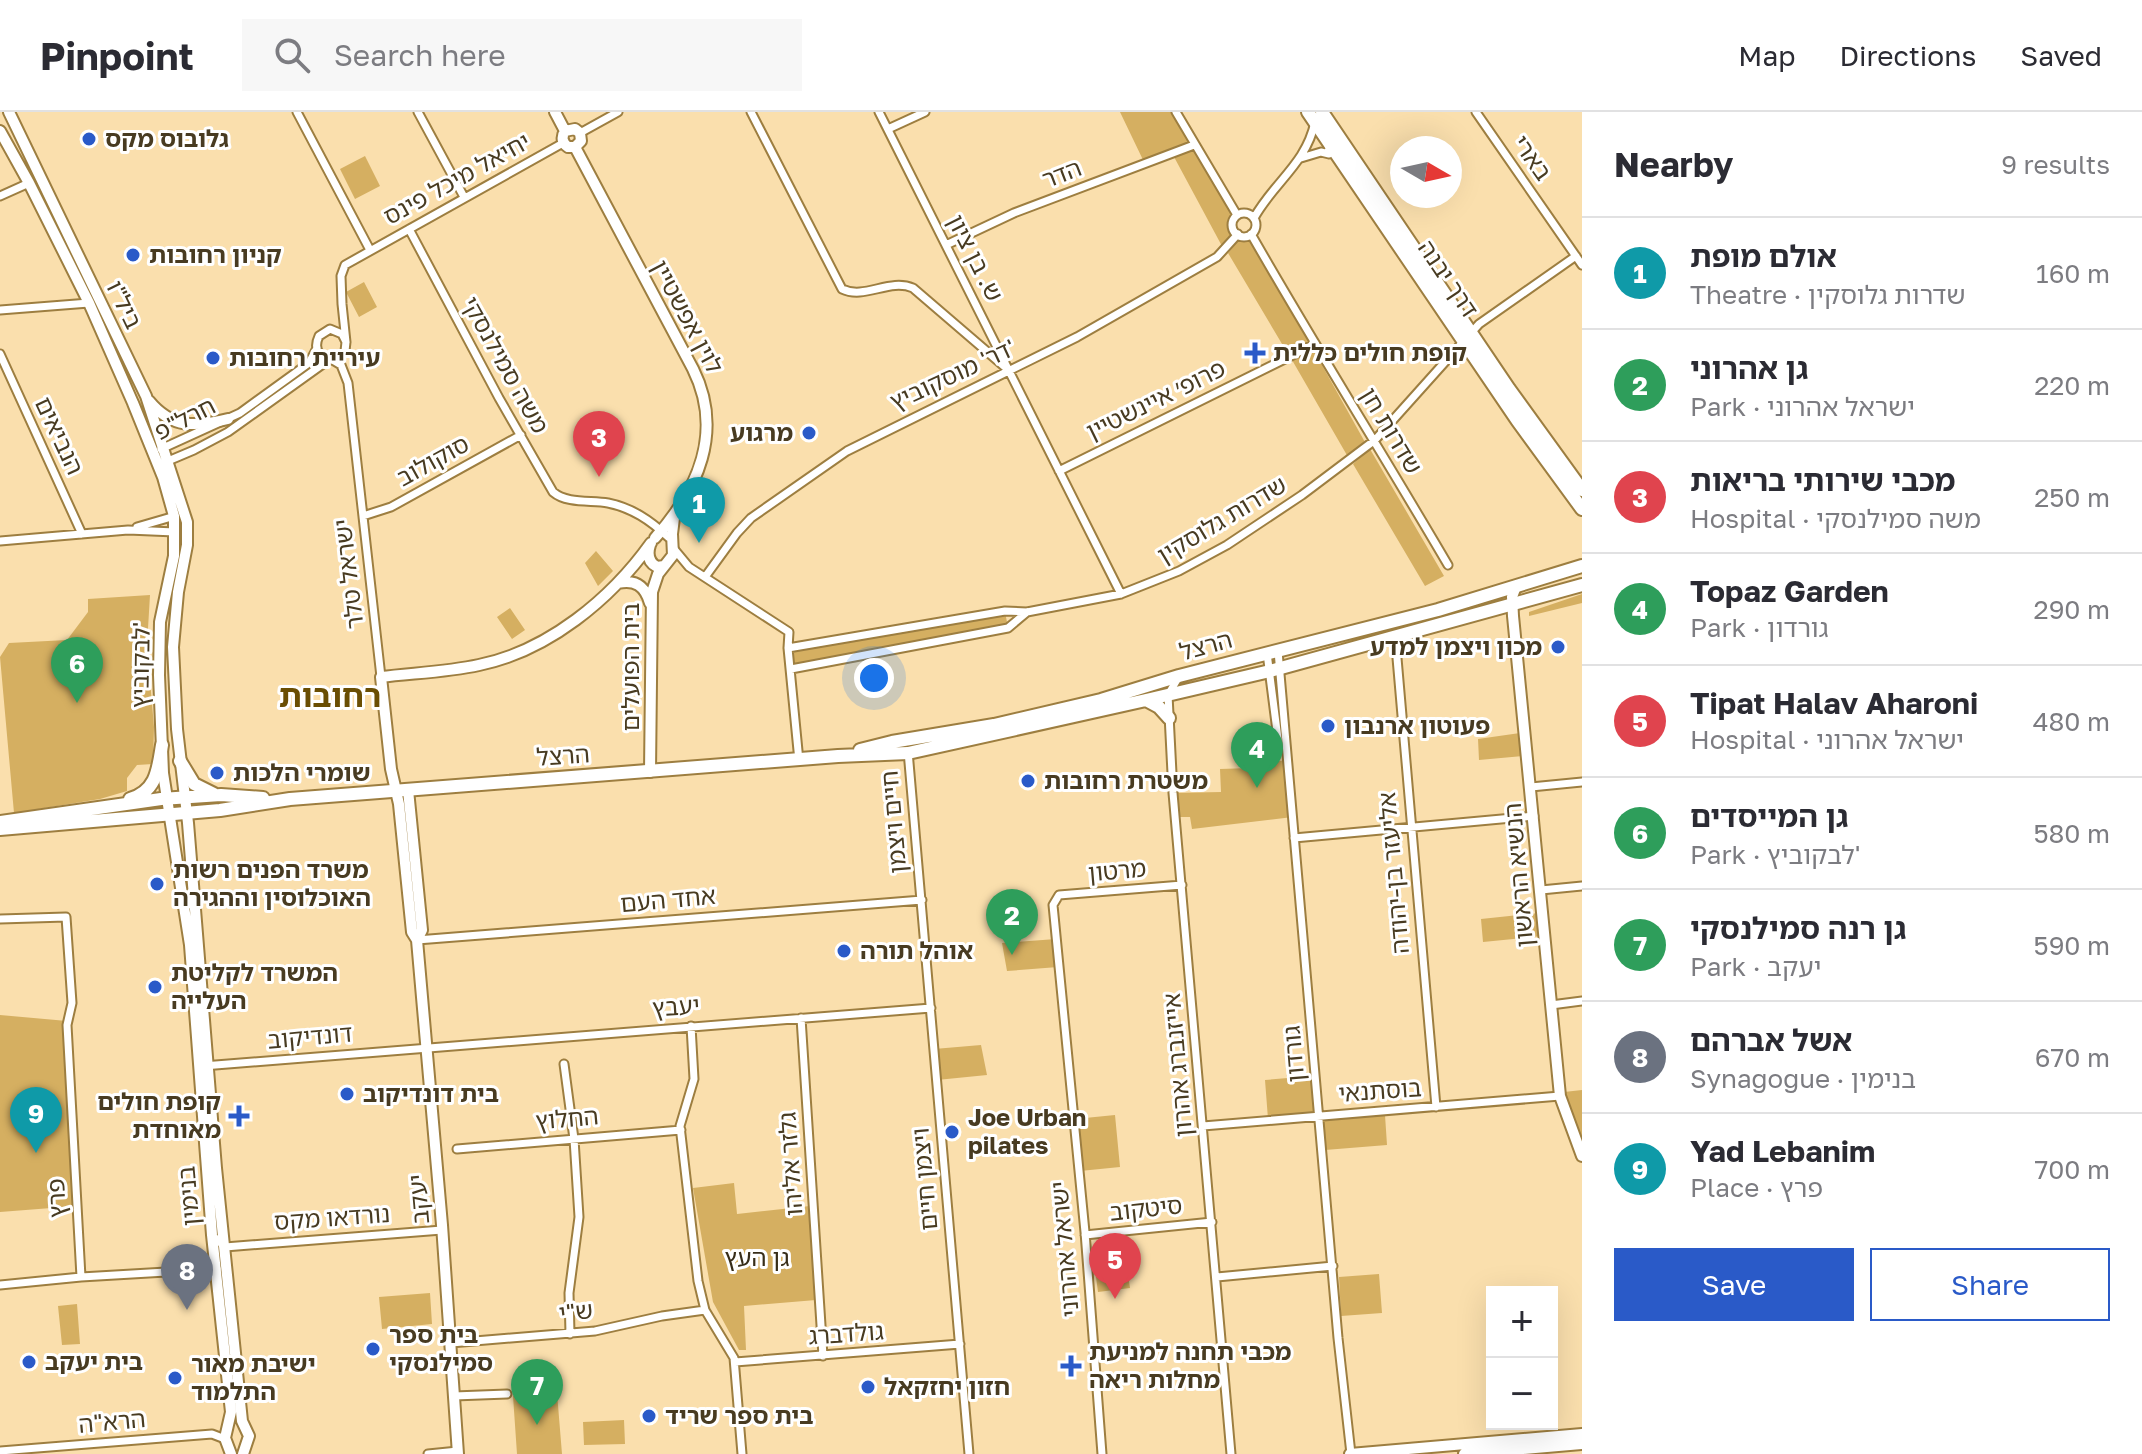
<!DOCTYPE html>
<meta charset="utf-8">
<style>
body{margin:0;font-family:"Golos Text","Noto Sans Hebrew",sans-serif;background:#f7f7f7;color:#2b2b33}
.controls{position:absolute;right:24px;bottom:24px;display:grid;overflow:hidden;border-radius:0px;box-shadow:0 8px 32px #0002}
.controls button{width:72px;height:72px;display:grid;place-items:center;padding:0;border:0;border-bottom:2px solid #e1e1e2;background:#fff;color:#2b2b33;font:40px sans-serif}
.compass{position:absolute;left:1390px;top:24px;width:72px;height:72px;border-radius:50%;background:#fff;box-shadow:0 8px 32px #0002;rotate:99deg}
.you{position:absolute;left:874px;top:566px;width:28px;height:28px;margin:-20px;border:6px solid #fff;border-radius:50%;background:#1a73e8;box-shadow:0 0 0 12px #1a73e833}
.badge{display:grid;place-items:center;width:52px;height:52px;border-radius:50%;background:#2a5ac8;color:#fff;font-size:26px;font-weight:700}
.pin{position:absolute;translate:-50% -66px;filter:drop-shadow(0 2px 4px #0008)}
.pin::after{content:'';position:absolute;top:42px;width:28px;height:24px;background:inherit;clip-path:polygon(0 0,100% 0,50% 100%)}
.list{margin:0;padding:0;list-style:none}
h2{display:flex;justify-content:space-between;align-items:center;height:104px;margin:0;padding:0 32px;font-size:34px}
h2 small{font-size:26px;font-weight:400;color:#7c7c81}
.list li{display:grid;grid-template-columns:52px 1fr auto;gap:24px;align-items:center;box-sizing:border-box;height:112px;padding:0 32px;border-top:2px solid #e1e1e2}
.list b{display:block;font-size:30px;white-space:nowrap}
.list p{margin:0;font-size:26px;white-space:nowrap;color:#7c7c81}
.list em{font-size:26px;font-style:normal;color:#7c7c81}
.actions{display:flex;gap:16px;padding:24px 32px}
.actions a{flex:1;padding:18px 0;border:2px solid #2a5ac8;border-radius:0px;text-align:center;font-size:28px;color:#2a5ac8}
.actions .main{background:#2a5ac8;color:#fff}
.icon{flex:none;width:44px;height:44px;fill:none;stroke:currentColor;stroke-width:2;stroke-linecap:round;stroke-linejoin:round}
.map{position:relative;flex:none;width:1582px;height:1342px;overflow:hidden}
header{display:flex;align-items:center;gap:48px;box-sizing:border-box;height:112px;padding:0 40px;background:#fff;border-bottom:2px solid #e1e1e2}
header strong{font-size:38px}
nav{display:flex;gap:44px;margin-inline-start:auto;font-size:28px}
.search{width:560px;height:72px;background:#f7f7f7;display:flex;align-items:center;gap:20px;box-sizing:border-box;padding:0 28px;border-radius:0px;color:#7c7c81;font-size:30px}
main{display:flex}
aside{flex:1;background:#fff}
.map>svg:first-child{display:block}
.green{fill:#d5af61}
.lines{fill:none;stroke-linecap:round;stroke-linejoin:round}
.street-casing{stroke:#9d7e40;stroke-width:11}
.secondary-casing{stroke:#9d7e40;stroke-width:14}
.primary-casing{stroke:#9d7e40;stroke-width:16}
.street{stroke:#fff;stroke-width:7}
.secondary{stroke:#fff;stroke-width:10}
.primary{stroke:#fff;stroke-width:12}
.poi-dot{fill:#2a5ac8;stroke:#fff;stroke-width:3}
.labels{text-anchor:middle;stroke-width:6;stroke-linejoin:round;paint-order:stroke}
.poi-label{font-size:24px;font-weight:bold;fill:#483b21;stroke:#fff;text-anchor:start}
.street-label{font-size:24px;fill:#483b21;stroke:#fff}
.park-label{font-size:24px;fill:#372d18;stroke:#fff}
.district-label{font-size:32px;font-weight:bold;fill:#6a4e03;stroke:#fff}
</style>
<header>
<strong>Pinpoint</strong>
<div class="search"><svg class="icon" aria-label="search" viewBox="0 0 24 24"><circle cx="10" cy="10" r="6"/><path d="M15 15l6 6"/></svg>Search here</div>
<nav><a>Map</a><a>Directions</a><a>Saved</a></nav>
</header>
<main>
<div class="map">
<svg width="1582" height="1342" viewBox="0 0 1582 1342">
<rect width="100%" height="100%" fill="#fadfad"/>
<path class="green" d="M1120,0H1172L1191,33L1144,50Z
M1192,35L1234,100L1230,109L1234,124L1223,136L1173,43Z
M365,44L380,74L355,87L340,57Z
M1239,128L1250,129L1310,231L1288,242L1228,141Z
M364,170L377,195L359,205L346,180Z
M1313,237L1366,332L1348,345L1292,248Z
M1370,337L1444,464L1425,474L1353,352Z
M596,439L613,459L598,474L585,451Z
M1582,482V491L1529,504V500Z
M150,483L147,533L154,615L153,652L137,653L127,666V679L100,687L14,701L0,545L9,531L67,528L88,500V487Z
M510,496L525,518L512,527L497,505Z
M1005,500L1008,515L791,554L789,539Z
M1520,621L1523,644L1479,648L1478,627Z
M1288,648L1293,705L1192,717L1190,705H1176L1173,681L1221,680L1220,657L1250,656L1251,652Z
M1539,801L1542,824L1483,830L1481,807Z
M1056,827L1058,855L1007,859L1002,831Z
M0,903L67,909L77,1094L0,1100Z
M981,933L987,963L937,968L934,937Z
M1311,964L1314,1003L1268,1007L1265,968Z
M1582,978V1025L1565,990L1564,980Z
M1115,1003L1120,1055L1080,1059L1075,1007Z
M1385,1003L1387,1033L1325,1038L1322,1008Z
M734,1071L737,1102L810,1094L816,1188L744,1194L746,1238H739L713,1190L693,1076Z
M1128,1162L1130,1176L1098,1180L1096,1165Z
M1379,1162L1382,1201L1341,1204L1339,1165Z
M430,1181L432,1212L382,1217L379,1185Z
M77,1192L80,1232L62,1233L58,1194Z
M557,1281L562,1342H517L513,1284Z
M624,1308L625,1332L584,1333L583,1310Z"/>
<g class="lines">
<defs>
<path id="street" d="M297,0L370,138
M418,0L464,85
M751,0L842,177C865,188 889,166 913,176L1005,255
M879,0L1121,482
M1176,0L1237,103
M1476,0L1582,153
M888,17L925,0
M580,21L618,0
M1301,46L1321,40L1329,42V34
M0,84L29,71
M1232 113a12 12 0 1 1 24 0a12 12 0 1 1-24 0Z
M1254,106C1274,70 1306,52 1315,10
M409,117L499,286L553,380C567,392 591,388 608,391C632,396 650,408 668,425
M1251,122C1315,234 1383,342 1448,453
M946,133L1014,101L1194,33
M0,198L89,191
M346,230L342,222L330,217L319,224C312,239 322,250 338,246L345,239L346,230L342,192L341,164L345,153L563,31
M0,242L82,422
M331,247L341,253L348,271L381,565
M161,337L240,301L309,251L317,236
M165,348L168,349L194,338L228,320L330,247
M1059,359L1313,233
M363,404L391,395L521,323
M137,415L175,404
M0,429L128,418L175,420
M674,437L689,455L789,520L788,536L799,649
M705,465L737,421L751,406L847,339L1077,225L1217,145L1238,122
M1395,523L1436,995
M788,536L1005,499L1027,500L1121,482L1179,459L1227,433L1302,383L1375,328L1479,212L1576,144
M1278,539L1338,1226L1351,1342
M1267,541L1278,627
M791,557L1008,516L1027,500
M1178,566L1168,583L1173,681L1231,1342
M908,639L969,1342
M1531,675L1582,670
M1294,726L1534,704
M1541,778L1582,774
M0,807L66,805L72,891L67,913L81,1165
M417,828L922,788
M1551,893L1582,889
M801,906L823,1244
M691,914L694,967L680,1014L698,1169L705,1198L734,1246L742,1342
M564,952L574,1027L579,1105L569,1181L570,1222
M203,954L931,896
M1203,1014L1560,984
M457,1037L681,1018
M212,1123L225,1135L442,1118
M1085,1123L1212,1110
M1217,1165L1333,1154
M0,1173L81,1165L217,1157
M451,1231L595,1219L662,1204L705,1198
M735,1250L960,1232
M454,1284L507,1282
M0,1339L212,1322L225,1327
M428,1342L458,1339
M1102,1342L1085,1120L1053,793L1059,783L1182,773"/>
<path id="secondary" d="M9,0L146,284L187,410V433L178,480L173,535L177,617L188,711L216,1056L242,1309L249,1324L243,1342
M555,0L565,19
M0,19L29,71L89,191L133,291L163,365L174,404V444L160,510L159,563L163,661L190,833L212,1123L231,1300L225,1326L231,1342
M565,19L575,17L580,21L581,29L575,35
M565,19C561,25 562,31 568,35H575
M575,35L693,257C724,319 698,378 655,426
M149,289C172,317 196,315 228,307
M650,433C647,442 648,450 657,455L664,454
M618,471C635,467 645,474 650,491
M1516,474L1512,485L1513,504L1560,984L1582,1044
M650,660L652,480L658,462L673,443L672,422L674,406
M408,678L422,818L417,828
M458,1342L442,1113L417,828L412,820L399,692L391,657L381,565C413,561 447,560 479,553C548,539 611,487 651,431
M1350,1342L1582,1322
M1464,1342L1582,1332"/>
<path id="primary" d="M1308,0L1517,308L1582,397
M1322,0L1509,277L1582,378
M1146,588L1159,595L1169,606
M860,638L892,630L994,613L1101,588L1179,564L1438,498L1582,454
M180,649L194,672L214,682
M130,687C157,679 158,657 162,633
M0,710L161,687L221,683L263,686
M0,717L220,698L290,687L838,644L908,641L1146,588L1270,559L1582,473"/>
</defs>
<use href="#street" class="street-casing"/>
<use href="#secondary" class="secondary-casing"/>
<use href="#primary" class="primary-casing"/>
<use href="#street" class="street"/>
<use href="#secondary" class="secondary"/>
<use href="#primary" class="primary"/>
</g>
<g class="poi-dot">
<circle cx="89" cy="27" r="8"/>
<circle cx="133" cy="143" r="8"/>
<path d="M1251 229h8v8h8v8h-8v8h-8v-8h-8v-8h8z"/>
<circle cx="213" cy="246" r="8"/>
<circle cx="809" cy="321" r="8"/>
<circle cx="1558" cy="535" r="8"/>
<circle cx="1328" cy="614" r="8"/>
<circle cx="217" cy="661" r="8"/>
<circle cx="1028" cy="669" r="8"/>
<circle cx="157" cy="772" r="8"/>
<circle cx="844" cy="839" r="8"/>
<circle cx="155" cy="875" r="8"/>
<circle cx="347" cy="982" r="8"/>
<path d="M235 992h8v8h8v8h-8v8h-8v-8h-8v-8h8z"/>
<circle cx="952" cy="1020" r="8"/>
<circle cx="373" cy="1237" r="8"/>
<circle cx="29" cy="1250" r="8"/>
<path d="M1067 1242h8v8h8v8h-8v8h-8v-8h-8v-8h8z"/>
<circle cx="175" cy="1266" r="8"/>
<circle cx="868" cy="1275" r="8"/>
<circle cx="649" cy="1304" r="8"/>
</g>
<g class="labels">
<g class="poi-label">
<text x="105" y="35">גלובוס מקס</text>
<text x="149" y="151">קניון רחובות</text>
<text x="1273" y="249">קופת חולים כללית</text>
<text x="229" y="254">עיריית רחובות</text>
<text x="793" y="329" text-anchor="end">מרגוע</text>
<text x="1542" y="543" text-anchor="end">מכון ויצמן למדע</text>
<text x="1344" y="622">פעוטון ארנבון</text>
<text x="233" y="669">שומרי הלכות</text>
<text x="1044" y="677">משטרת רחובות</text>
<text x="173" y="766">משרד הפנים רשות<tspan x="173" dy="28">האוכלוסין וההגירה</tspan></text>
<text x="860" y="847">אוהל תורה</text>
<text x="171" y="869">המשרד לקליטת<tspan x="171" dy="28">העלייה</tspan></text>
<text x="363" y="990">בית דונדיקוב</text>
<text x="221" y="998" text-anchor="end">קופת חולים<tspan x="221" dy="28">מאוחדת</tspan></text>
<text x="968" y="1014">Joe Urban<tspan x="968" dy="28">pilates</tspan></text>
<text x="389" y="1231">בית ספר<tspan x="389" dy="28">סמילנסקי</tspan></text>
<text x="1089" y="1248">מכבי תחנה למניעת<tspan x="1089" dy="28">מחלות ריאה</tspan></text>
<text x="45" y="1258">בית יעקב</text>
<text x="191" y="1260">ישיבת מאור<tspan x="191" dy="28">התלמוד</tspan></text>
<text x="884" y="1283">חזון יחזקאל</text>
<text x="665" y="1312">בית ספר שריד</text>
</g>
<g class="street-label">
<text transform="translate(1532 46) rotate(55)" y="8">בארי</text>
<text transform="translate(1062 62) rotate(-21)" y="8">הדר</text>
<text transform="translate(457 67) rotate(-29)" y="8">יחיאל מיכל פינס</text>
<text transform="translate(975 146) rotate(63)" y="8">ש. בן ציון</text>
<text transform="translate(1448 167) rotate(56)" y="8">דרך יבנה</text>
<text transform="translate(124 193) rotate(64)" y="8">ביל"ו</text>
<text transform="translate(687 205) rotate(62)" y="8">לוין אפשטיין</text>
<text transform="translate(505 253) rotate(61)" y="8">משה סמילנסקי</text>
<text transform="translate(953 263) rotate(-25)" y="8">דר' מוסקוביץ'</text>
<text transform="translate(1156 288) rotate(-26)" y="8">פרופ׳ איינשטיין</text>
<text transform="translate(185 307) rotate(-27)" y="8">חרל"פ</text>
<text transform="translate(1391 319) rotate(59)" y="8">שדרות חן</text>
<text transform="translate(59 324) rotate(65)" y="8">הנביאים</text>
<text transform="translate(433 349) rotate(-29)" y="8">סוקולוב</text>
<text transform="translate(1222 408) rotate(-31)" y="8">שדרות גלוסקין</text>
<text transform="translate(349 462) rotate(-97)" y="8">ישראל טלר</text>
<text transform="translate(1206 534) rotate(-15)" y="8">הרצל</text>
<text transform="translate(141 553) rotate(-89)" y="8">לבקוביץ'</text>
<text transform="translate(631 555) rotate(-90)" y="8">בית הפועלים</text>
<text transform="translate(563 644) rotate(-4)" y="8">הרצל</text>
<text transform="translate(894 710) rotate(-95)" y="8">חיים ויצמן</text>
<text transform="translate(1117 759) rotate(-5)" y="8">מרטון</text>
<text transform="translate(1394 761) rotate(-95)" y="8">אליעזר בן-יהודה</text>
<text transform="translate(1519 763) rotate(-95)" y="8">הנשיא הראשון</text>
<text transform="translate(668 788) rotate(-5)" y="8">אחד העם</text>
<text transform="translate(676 895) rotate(-4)" y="8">יעבץ</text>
<text transform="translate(310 925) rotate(-5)" y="8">דונדיקוב</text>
<text transform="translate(1294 942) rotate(-95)" y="8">גורדון</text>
<text transform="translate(1178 953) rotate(-95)" y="8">אייזנברג אהרון</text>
<text transform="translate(1380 979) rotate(-4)" y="8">בוסתנאי</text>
<text transform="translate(567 1007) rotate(-5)" y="8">החלוץ</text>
<text transform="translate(791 1052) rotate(-94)" y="8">גלזר אליהו</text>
<text transform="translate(925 1067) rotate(-95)" y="8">ויצמן חיים</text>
<text transform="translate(189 1084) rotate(-95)" y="8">בנימין</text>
<text transform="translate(57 1086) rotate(-93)" y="8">פרץ</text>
<text transform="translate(419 1087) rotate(-95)" y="8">יעקב</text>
<text transform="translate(1146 1097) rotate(-6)" y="8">סיטקוב</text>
<text transform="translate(332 1106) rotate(-4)" y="8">נורדאו מקס</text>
<text transform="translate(1065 1137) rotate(-95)" y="8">ישראל אהרוני</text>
<text transform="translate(576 1200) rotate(-7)" y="8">ש"י</text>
<text transform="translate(846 1222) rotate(-4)" y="8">גולדברג</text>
<text transform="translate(112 1310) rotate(-5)" y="8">הרא"ה</text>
</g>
<g class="park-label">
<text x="757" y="1154">גן העץ</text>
</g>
<g class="district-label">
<text x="330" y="595">רחובות</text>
</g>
</g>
</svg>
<div class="controls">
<button>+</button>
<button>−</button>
</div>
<svg class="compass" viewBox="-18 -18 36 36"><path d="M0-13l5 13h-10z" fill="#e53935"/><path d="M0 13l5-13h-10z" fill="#7c7c81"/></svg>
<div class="you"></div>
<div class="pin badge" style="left:699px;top:431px;background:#0f9aa8">1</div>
<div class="pin badge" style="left:1012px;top:843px;background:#2e9e5b">2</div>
<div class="pin badge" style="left:599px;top:365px;background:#e0444e">3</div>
<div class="pin badge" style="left:1257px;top:676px;background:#2e9e5b">4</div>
<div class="pin badge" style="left:1115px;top:1187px;background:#e0444e">5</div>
<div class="pin badge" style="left:77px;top:591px;background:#2e9e5b">6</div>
<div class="pin badge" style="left:537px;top:1313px;background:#2e9e5b">7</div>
<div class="pin badge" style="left:187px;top:1198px;background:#6b7280">8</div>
<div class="pin badge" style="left:36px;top:1041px;background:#0f9aa8">9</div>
</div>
<aside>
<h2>Nearby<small>9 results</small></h2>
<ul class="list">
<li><span class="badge" style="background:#0f9aa8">1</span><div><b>אולם מופת</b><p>Theatre · שדרות גלוסקין</p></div><em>160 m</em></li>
<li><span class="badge" style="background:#2e9e5b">2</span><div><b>גן אהרוני</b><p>Park · ישראל אהרוני</p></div><em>220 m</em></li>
<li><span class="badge" style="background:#e0444e">3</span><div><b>מכבי שירותי בריאות</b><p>Hospital · משה סמילנסקי</p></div><em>250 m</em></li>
<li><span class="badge" style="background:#2e9e5b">4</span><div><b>Topaz Garden</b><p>Park · גורדון</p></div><em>290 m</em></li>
<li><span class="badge" style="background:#e0444e">5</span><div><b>Tipat Halav Aharoni</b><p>Hospital · ישראל אהרוני</p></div><em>480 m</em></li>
<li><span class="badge" style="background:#2e9e5b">6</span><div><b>גן המייסדים</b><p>Park · לבקוביץ'</p></div><em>580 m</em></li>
<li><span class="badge" style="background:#2e9e5b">7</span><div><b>גן רנה סמילנסקי</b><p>Park · יעקב</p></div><em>590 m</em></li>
<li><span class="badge" style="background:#6b7280">8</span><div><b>אשל אברהם</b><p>Synagogue · בנימין</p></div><em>670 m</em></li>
<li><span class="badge" style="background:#0f9aa8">9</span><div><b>Yad Lebanim</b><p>Place · פרץ</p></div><em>700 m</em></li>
</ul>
<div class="actions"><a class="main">Save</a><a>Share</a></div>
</aside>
</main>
